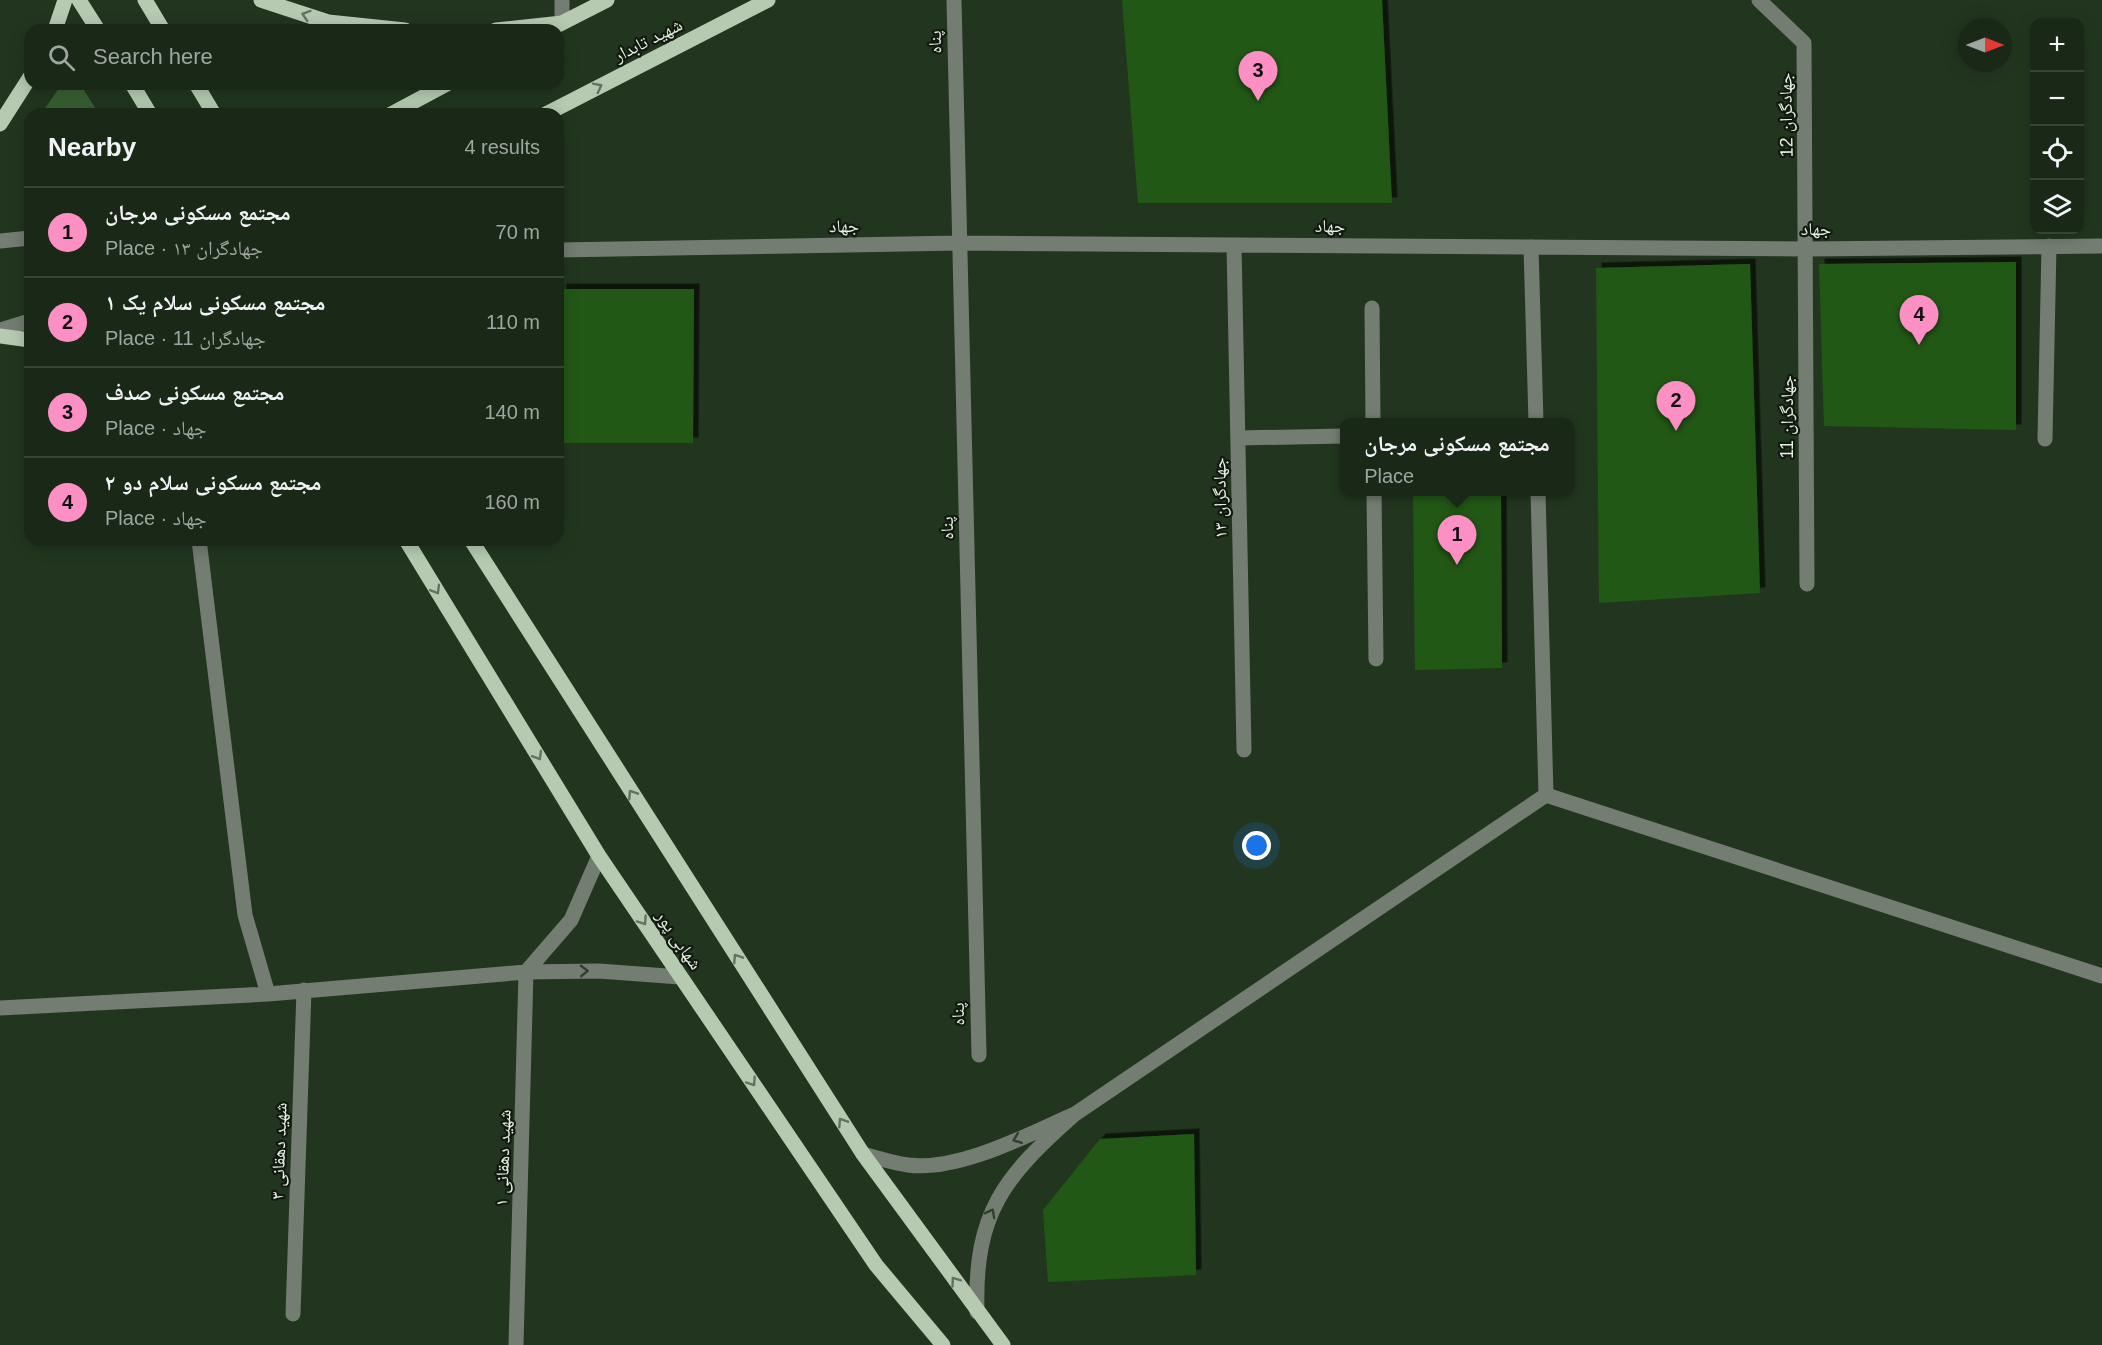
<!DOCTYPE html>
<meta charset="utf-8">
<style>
body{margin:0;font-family:Arial,"Noto Naskh Arabic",sans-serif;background:#233020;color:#f1f3f6}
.controls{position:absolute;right:18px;top:18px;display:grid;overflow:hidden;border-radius:12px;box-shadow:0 3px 15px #0003}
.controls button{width:54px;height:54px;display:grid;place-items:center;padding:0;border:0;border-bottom:2px solid #384436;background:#1a2817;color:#f1f3f6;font:30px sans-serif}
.compass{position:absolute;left:1958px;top:18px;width:54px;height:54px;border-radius:50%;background:#1a2817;box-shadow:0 3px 15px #0003;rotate:90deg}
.you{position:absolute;left:1257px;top:846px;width:21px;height:21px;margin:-15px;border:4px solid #fff;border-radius:50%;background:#1a73e8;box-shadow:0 0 0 9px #1a73e833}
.badge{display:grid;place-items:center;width:39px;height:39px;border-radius:50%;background:#fc8fc3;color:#111;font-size:20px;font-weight:700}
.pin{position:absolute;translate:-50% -50px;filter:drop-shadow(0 2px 3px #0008)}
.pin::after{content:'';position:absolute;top:32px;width:21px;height:18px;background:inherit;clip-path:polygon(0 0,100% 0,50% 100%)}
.popup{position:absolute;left:1340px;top:418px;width:234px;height:78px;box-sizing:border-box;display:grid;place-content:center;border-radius:12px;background:#1a2817;filter:drop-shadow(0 2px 4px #0005);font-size:20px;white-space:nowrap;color:#9fa6a1}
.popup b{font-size:22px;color:#f1f3f6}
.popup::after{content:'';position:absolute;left:50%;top:100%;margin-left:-12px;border:12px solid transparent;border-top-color:#1a2817}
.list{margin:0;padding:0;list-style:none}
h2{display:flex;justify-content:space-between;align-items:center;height:78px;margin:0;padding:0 24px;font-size:26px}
h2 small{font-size:20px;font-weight:400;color:#9fa6a1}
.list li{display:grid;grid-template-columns:39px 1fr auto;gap:18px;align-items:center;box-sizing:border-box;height:90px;padding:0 24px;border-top:2px solid #384436}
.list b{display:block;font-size:22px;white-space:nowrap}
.list p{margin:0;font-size:20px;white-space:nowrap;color:#9fa6a1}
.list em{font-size:20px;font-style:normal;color:#9fa6a1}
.icon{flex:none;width:33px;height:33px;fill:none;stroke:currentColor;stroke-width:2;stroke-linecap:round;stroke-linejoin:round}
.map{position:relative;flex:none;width:2102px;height:1345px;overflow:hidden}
.search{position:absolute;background:#1a2817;box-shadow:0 3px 15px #0003;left:24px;top:24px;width:540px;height:66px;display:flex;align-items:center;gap:15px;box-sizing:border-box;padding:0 21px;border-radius:18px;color:#9fa6a1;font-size:22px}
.panel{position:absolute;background:#1a2817;box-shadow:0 3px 15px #0003;left:24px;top:108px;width:540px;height:438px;border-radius:18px}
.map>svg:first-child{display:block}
.green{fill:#385f32}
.building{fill:#205916;filter:url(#shadow)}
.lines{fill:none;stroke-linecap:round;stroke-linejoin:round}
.minor{stroke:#737d71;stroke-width:15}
.major{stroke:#b6cab2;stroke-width:15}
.oneway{stroke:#647261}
.oneway2{stroke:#343d32}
.labels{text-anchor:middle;stroke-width:4.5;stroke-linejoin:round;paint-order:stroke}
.street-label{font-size:18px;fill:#e4f0e2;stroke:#121a10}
</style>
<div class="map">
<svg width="2102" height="1345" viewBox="0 0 2102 1345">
<defs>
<filter id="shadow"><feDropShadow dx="5.5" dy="-5.5" stdDeviation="0" flood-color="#0009"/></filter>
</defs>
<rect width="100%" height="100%" fill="#22361f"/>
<path class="green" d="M62,84H80L99,114H41Z"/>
<path class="building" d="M1122,0H1382L1392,203H1138Z
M2016,262V430L1824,426L1819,264Z
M1750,264L1760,593L1599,603L1596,268Z
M561,289H694L693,443H560Z
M1413,492H1501L1502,668L1415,670Z
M1194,1134L1196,1275L1048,1282L1043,1210L1100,1139Z"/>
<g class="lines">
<path class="minor" d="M954,0L979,1055
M1759,0L1804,43L1807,584
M562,23V0
M0,241L30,238
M1234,245L1244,750
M1531,247L1536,422
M558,250L960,243L1807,249L2102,246
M1372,308L1373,422
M0,330L30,321
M1238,438L1344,436
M2045,439L2049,246
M1374,492L1376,659
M1538,492L1546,795
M199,540L245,915L268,994
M1546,795L2102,976
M526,972L571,920L599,856
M0,1008L268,994L526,972L599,971L680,977
M1075,1114L1546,795
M863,1154C877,1158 893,1163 908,1165C959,1172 1029,1134 1075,1114C1004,1177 974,1212 977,1312
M293,1314L304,990
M516,1345L526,972"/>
<path class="major" d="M79,0L98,30
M145,0L163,30
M261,0L328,22L405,30
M554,27L607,0
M55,30L65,0
M496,30L562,23
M132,84L150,114
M196,84L214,114
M391,114L447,84
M546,114L768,0
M0,124L30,77
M0,336L30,340
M406,540L599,856L876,1265L943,1345
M471,540L863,1154L1003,1345"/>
</g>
<defs><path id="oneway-chevron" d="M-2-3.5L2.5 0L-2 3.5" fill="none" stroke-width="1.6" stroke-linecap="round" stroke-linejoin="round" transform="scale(1.5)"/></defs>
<g class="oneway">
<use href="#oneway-chevron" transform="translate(306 15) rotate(-162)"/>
<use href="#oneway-chevron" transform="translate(598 87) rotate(-27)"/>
<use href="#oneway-chevron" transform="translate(436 590) rotate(59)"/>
<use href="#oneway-chevron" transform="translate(538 756) rotate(59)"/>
<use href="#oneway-chevron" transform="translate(632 794) rotate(-123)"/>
<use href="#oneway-chevron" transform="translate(643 921) rotate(56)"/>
<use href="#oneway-chevron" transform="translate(737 958) rotate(-123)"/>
<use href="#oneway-chevron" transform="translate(752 1082) rotate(56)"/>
<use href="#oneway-chevron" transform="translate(842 1122) rotate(-123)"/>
<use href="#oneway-chevron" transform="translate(955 1281) rotate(-126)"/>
</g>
<g class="oneway2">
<use href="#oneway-chevron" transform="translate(584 971) rotate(-1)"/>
<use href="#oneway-chevron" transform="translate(1017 1139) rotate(159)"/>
<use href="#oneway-chevron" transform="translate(991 1213) rotate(-62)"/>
</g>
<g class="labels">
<g class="street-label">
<text transform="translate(648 40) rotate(-27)" y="6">شهید تابدار</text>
<text transform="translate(935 42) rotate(-91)" y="6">پناه</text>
<text transform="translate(1786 115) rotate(-91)" y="6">جهادگران 12</text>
<text transform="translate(844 226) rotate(-1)" y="6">جهاد</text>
<text x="1330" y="232">جهاد</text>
<text x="1816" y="235">جهاد</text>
<text transform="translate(1787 417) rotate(-90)" y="6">جهادگران 11</text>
<text transform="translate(1220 498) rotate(-91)" y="6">جهادگران ۱۳</text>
<text transform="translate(947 528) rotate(-91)" y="6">پناه</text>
<text transform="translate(679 940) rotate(56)" y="6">شهابی پور</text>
<text transform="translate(958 1014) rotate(-91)" y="6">پناه</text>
<text transform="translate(279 1151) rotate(-88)" y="6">شهید دهقانی ۳</text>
<text transform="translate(503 1158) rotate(-88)" y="6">شهید دهقانی ۱</text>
</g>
</g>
</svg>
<div class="controls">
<button>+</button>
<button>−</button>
<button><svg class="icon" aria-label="locate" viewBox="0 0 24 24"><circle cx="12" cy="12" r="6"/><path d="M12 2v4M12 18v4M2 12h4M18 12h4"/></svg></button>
<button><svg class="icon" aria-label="layers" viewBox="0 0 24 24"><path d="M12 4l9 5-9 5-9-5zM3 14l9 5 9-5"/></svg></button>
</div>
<svg class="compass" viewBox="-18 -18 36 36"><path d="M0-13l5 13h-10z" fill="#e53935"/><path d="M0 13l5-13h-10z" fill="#9fa6a1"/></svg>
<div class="you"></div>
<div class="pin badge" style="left:1457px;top:565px">1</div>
<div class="popup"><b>مجتمع مسکونی مرجان</b>Place</div>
<div class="pin badge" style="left:1676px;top:431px">2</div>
<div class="pin badge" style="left:1258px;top:101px">3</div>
<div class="pin badge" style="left:1919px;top:345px">4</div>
<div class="search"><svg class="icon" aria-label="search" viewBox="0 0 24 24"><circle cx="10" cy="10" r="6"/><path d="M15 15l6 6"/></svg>Search here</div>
<section class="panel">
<h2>Nearby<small>4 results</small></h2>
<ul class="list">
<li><span class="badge">1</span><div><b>مجتمع مسکونی مرجان</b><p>Place · جهادگران ۱۳</p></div><em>70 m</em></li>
<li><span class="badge">2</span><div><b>مجتمع مسکونی سلام یک ۱</b><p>Place · جهادگران 11</p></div><em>110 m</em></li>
<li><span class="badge">3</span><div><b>مجتمع مسکونی صدف</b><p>Place · جهاد</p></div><em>140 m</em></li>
<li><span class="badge">4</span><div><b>مجتمع مسکونی سلام دو ۲</b><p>Place · جهاد</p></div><em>160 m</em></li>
</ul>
</section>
</div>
